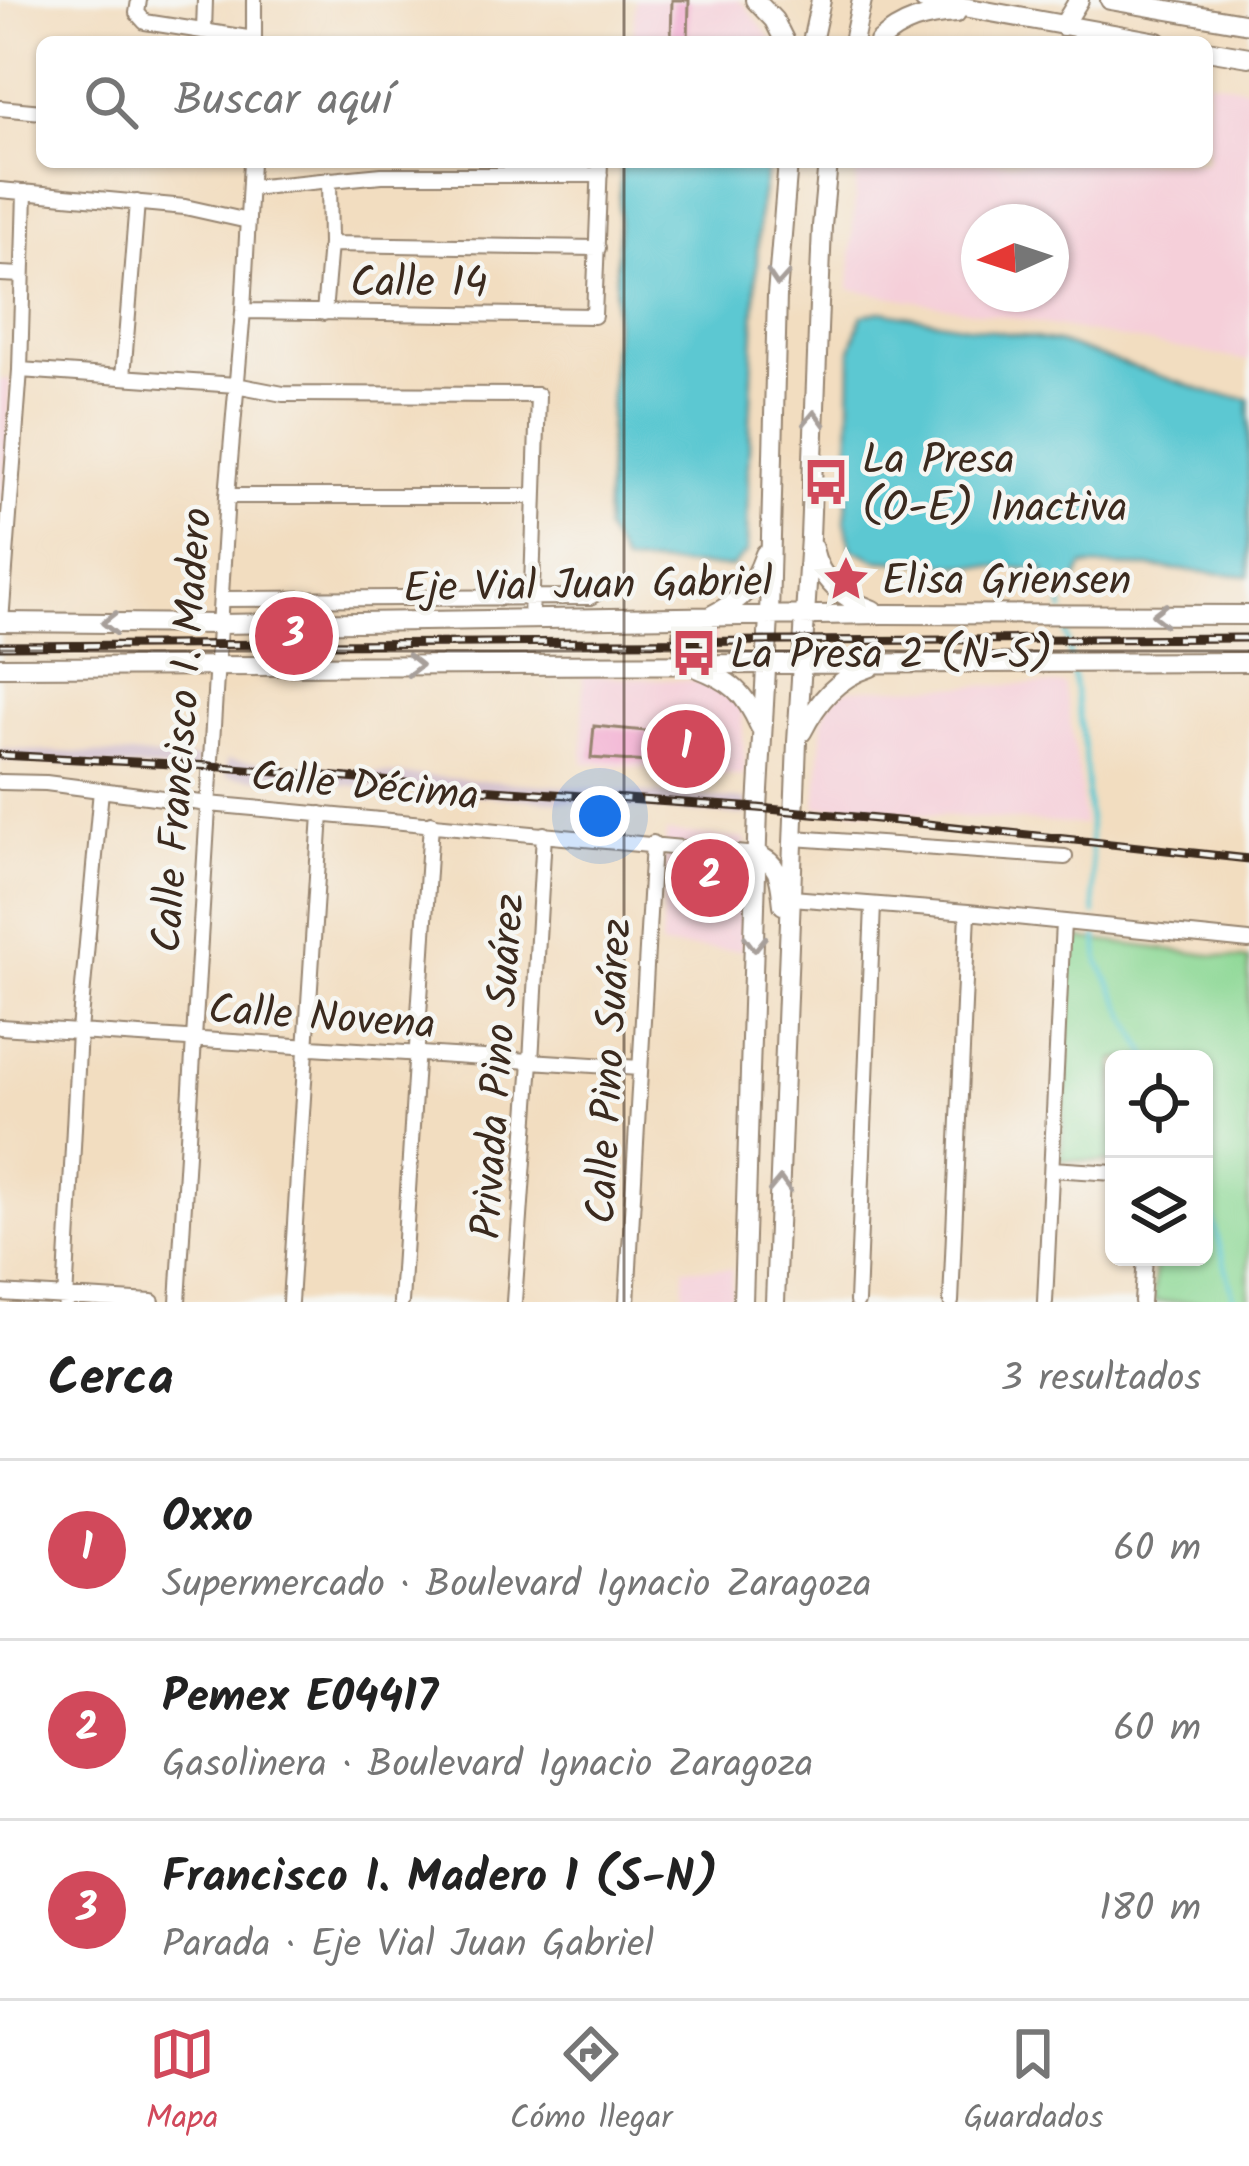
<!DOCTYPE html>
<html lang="es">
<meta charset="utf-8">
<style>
body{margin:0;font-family:Kalam,sans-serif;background:#f6f6f6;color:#222}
.controls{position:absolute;right:36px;bottom:36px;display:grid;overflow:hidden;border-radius:18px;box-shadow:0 3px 9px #0004}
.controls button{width:108px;height:108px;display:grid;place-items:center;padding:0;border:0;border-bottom:3px solid #e0e0e0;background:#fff;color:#222;font:60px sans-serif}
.compass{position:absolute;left:961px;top:204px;width:108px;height:108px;border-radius:50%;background:#fff;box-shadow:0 3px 9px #0004;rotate:267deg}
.you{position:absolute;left:600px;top:816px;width:42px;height:42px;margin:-30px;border:9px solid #fff;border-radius:50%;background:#1a73e8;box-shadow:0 0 0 18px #1a73e833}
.badge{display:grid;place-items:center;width:78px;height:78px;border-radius:50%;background:#d1495b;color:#fff;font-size:39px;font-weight:700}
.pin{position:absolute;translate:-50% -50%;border:6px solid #fff;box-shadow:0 3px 12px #0006}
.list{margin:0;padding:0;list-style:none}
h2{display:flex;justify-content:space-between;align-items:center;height:156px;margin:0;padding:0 48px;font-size:51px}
h2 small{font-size:39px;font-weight:400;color:#767676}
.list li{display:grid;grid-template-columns:78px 1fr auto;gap:36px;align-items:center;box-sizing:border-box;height:180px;padding:0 48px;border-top:3px solid #e0e0e0}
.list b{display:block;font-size:45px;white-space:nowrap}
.list p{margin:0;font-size:39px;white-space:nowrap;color:#767676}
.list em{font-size:39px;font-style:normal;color:#767676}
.icon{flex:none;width:66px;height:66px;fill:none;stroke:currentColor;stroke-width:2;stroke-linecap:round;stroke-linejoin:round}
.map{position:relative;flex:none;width:1249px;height:1302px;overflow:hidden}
.search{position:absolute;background:#fff;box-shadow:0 3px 9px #0004;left:36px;right:36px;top:36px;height:132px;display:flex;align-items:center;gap:30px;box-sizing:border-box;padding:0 42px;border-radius:18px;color:#767676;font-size:45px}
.sheet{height:696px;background:#fff}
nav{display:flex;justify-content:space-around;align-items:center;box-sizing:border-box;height:168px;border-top:3px solid #e0e0e0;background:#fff;font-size:33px;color:#767676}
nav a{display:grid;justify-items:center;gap:6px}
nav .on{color:#d1495b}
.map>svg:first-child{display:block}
.built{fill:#f5cfd9;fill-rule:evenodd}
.industrial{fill:#d1bdcb}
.green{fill:#8dd895;stroke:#64815a;stroke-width:3}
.water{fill:#5bc8d2;stroke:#4b7978;stroke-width:3}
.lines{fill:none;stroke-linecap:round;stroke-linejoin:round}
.stream{stroke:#5bc8d2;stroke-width:4.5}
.building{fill:#f2a3cc}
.minor-casing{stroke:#96846f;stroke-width:18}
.major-casing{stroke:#96846f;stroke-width:22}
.minor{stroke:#fff;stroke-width:14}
.major{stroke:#fff;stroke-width:18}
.rail-casing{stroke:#3b2a1e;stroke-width:9}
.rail{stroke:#f6f6f2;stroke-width:4.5;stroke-dasharray:14;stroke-linecap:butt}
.oneway{stroke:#a79f9a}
.grid{fill:none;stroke:#3b2a1e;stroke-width:3;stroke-opacity:0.55}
.labels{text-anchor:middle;stroke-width:9;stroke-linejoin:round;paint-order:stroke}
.street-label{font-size:42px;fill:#3b2a1e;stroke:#f6f6f2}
.poi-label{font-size:42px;fill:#3b2a1e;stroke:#f6f6f2;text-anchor:start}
</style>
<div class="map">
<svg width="1249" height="1302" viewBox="0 0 1249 1302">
<rect width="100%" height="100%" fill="#f6f6f2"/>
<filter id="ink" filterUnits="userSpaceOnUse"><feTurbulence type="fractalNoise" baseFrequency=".00833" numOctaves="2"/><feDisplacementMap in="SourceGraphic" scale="24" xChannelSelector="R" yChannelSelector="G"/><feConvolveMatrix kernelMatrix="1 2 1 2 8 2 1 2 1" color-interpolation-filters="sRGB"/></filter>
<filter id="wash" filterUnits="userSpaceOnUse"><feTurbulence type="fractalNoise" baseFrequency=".004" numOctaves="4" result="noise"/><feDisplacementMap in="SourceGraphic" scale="48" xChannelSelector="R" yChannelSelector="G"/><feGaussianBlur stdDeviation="2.7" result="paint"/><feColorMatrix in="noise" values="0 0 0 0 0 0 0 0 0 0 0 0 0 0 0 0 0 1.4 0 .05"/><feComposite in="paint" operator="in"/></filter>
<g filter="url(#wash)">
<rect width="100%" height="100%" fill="#f2ddc0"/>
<path class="built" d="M635,0H737L745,5L773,42H633Z
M1207,80L1249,88V361L849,289L857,162H1207ZM979,222H1051V294H979Z
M10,379L7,441L0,553V380Z
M583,675L713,682L739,703L742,710L745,776L583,763Z
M1064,684L1081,787L1084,825L816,807L823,721L827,707L837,695L849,689Z
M666,832L745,839L742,950L661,947Z
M684,1268L732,1269L731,1302H683Z"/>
<path class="industrial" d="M0,749L198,758L197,772L0,760Z
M227,759L340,770L747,800L746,816L226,776Z"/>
<path class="green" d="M1070,937L1249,960V1302H1154L1155,1257H1204V1059H1114V1162L1061,1160Z"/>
<path class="water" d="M621,162H768L759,212L748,472L747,552L732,567L624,563L605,530Z
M881,311L1057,342L1214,394L1249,399V576L1148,567L1083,566L1071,592L1049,591L1044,570L877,560L851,548L845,521L849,482L851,350L862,315Z"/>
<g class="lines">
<path class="stream" d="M1060,592L1063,611
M1065,622L1070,658
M1072,669L1085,754L1095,914
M1097,936L1099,962L1149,1059
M1204,1186L1235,1302"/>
</g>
<g id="blocks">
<path class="building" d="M672,0H689L688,42H671Z
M713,630L714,651H675L673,631Z
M315,636L316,652H274V637Z
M594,726L708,737L705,766L591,758Z"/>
</g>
</g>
<g filter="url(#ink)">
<use href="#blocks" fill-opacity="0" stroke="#96846f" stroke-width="3"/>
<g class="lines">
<defs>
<path id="minor" d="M139,0L137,13L145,22L254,39
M254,0V42
M204,31L205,0
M0,108L42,112
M250,188L382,175H600
M0,190L185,207L248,221
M330,244L598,248
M0,274L22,275
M243,311L594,316L600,162
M324,313L330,244L329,179
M20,370L236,385L283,394L538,395L531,621
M123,377L137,202
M227,496H533
M221,599L590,597L597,593
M1,622L20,370L25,192
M0,782L46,783L209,804L757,855
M794,838L1065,857
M792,898L968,912L1249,941
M0,1027L640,1068
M1052,1169L1114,1173
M0,1293L152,1302
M65,1302L79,1031L101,790
M178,1302L227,496L243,311L251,162
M290,1302L321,814
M401,1302L431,823
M514,1302L531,1061L544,834
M627,1302L653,843
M857,1302L873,905
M951,1302L968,912
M1045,1302L1063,922
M1142,1302L1145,1257"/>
<path id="major" d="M755,0L774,20L785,42
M924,0L1158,42
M1110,0L1249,24
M1063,26L1079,0
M812,42L821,0
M853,42L862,0
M879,42C902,21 925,15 956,13
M1207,50L1249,57
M813,548C820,581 842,598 873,610
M710,616C744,599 752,589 765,554
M0,622L219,624L883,614L1249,615
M0,667L1249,662
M695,667C731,681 744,691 760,727
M802,732C818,701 837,678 871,667
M757,855C781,863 780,883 783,905
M743,1302L758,808L769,617L777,295L788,162
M775,1302L797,742L810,537L822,226L828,162"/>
</defs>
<use href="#minor" class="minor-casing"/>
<use href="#major" class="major-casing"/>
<use href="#minor" class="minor"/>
<use href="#major" class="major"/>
<defs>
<path id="rail" d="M0,646L1249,638
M0,755L211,766L450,787L758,808L909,822L1249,859"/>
</defs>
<use href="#rail" class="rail-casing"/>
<use href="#rail" class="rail"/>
</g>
<defs><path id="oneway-chevron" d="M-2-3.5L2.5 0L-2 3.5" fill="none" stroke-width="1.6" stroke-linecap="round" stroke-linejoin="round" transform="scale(3)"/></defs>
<g class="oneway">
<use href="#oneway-chevron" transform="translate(778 278) rotate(94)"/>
<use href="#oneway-chevron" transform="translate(814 419) rotate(-88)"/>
<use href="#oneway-chevron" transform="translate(1160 615) rotate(180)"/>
<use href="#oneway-chevron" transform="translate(110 623) rotate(-180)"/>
<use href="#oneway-chevron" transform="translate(414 665)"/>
<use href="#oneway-chevron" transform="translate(755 943) rotate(91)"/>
<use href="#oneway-chevron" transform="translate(780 1185) rotate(-88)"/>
</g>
</g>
<path class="grid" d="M624,0V42M624,162V1302M0,651H1249"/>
<defs>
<symbol id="bus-bare" viewBox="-9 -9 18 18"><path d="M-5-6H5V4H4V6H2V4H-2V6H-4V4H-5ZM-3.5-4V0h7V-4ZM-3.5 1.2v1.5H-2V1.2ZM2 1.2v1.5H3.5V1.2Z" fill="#d1495b" stroke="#f6f6f2" stroke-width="2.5" paint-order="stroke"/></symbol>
<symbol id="sight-bare" viewBox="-9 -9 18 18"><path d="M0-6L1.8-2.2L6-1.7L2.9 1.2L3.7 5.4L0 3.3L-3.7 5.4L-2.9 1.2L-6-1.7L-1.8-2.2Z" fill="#d1495b" stroke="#f6f6f2" stroke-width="2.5" paint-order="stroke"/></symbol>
</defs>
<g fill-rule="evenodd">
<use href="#bus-bare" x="793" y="449" width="66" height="66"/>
<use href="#sight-bare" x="813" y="546" width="66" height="66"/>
<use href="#bus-bare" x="661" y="620" width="66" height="66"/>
</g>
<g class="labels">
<g class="street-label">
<text x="419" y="296">Calle 14</text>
<text transform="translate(588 583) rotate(-1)" y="15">Eje Vial Juan Gabriel</text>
<text transform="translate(180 730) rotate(-86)" y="15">Calle Francisco I. Madero</text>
<text transform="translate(365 784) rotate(5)" y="15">Calle Décima</text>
<text transform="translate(322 1015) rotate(4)" y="15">Calle Novena</text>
<text transform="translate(496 1066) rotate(-86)" y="15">Privada Pino Suárez</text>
<text transform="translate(607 1071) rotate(-87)" y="15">Calle Pino Suárez</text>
</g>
<g class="poi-label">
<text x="862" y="473">La Presa<tspan x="862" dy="48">(O-E) Inactiva</tspan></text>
<text x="882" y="594">Elisa Griensen</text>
<text x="730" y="668">La Presa 2 (N-S)</text>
</g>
</g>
</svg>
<div class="controls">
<button><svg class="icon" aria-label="locate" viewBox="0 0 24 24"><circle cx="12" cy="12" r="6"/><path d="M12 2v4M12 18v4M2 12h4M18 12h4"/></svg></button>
<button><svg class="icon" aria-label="layers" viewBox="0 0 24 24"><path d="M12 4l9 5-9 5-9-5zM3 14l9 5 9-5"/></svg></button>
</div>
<svg class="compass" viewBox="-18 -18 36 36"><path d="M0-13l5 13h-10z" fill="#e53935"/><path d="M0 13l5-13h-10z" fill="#767676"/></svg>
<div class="you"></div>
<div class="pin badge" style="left:686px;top:749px">1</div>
<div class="pin badge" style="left:710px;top:878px">2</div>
<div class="pin badge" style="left:294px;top:636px">3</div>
<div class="search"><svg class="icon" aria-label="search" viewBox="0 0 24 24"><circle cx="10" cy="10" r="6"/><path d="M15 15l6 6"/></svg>Buscar aquí</div>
</div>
<section class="sheet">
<h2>Cerca<small>3 resultados</small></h2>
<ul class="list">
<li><span class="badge">1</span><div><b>Oxxo</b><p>Supermercado · Boulevard Ignacio Zaragoza</p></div><em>60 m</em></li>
<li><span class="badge">2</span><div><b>Pemex E04417</b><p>Gasolinera · Boulevard Ignacio Zaragoza</p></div><em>60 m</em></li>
<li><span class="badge">3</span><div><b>Francisco I. Madero 1 (S-N)</b><p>Parada · Eje Vial Juan Gabriel</p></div><em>180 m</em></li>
</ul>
</section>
<nav>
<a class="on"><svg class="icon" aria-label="map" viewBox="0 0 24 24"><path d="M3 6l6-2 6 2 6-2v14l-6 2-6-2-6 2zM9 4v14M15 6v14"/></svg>Mapa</a>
<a><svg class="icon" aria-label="directions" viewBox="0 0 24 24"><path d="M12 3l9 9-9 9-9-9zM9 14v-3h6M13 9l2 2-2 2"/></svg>Cómo llegar</a>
<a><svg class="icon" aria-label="saved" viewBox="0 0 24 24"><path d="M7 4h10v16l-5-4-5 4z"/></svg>Guardados</a>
</nav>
